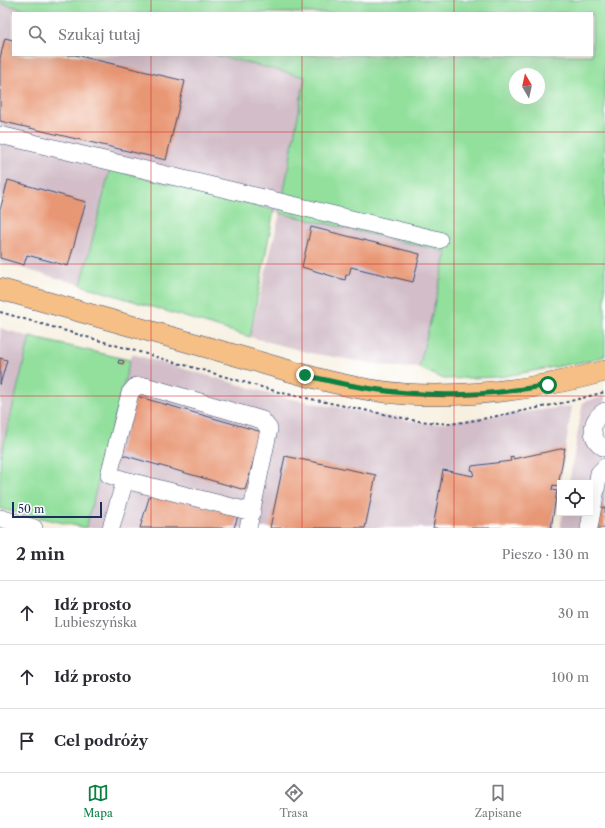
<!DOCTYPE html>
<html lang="pl">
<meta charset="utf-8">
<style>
body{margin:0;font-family:"Libre Caslon Text",serif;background:#f7f7f7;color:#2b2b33}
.controls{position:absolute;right:12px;bottom:12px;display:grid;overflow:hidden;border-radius:0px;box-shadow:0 4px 16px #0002}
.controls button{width:36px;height:36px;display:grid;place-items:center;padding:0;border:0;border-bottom:1px solid #e1e1e2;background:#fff;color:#2b2b33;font:20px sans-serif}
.compass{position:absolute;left:509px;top:68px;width:36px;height:36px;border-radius:50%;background:#fff;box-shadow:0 4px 16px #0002;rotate:351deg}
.scale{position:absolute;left:12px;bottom:10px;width:90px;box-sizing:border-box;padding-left:4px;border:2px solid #1b2f5e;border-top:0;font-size:11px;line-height:14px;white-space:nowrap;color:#1b2f5e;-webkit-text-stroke:3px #fff;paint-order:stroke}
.stop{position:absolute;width:12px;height:12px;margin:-9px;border:3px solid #0b8043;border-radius:50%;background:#fff}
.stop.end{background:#0b8043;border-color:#fff;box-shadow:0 1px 4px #0008}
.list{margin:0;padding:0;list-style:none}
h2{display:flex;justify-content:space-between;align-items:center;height:52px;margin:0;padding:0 16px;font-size:17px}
h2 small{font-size:13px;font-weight:400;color:#7c7c81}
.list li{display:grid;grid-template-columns:26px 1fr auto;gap:12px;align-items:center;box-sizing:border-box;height:64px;padding:0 16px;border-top:1px solid #e1e1e2}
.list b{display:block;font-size:15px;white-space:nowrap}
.list p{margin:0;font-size:13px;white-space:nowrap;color:#7c7c81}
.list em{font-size:13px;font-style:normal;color:#7c7c81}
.icon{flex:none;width:22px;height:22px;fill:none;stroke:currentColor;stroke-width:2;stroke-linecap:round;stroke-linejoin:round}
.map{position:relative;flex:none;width:605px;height:528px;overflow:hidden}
.search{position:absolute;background:#fff;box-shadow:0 4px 16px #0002;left:12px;right:12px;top:12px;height:44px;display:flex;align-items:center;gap:10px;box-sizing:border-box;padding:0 14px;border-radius:0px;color:#7c7c81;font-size:15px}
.sheet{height:244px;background:#fff}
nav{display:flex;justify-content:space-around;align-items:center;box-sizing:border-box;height:56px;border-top:1px solid #e1e1e2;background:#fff;font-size:11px;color:#7c7c81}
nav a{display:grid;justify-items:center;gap:2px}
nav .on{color:#0b8043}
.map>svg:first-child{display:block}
.industrial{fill:#d2bdc8}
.green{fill:#93e09d;stroke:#57887e;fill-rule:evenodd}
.building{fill:#e89775}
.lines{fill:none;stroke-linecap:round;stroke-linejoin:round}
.minor-casing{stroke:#3c4c72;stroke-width:18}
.major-casing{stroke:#3c4c72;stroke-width:22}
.path{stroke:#3c4c72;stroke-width:2;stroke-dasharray:3 3;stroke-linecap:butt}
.minor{stroke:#fff;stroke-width:17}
.major{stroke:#f5bf86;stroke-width:21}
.route{stroke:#0b8043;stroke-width:5}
.grid{fill:none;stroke:#d62828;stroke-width:1;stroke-opacity:0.55}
</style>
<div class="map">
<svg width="605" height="528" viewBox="0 0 605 528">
<rect width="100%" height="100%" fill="#fff"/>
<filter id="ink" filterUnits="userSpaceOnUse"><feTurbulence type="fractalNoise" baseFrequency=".025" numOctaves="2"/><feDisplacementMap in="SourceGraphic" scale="8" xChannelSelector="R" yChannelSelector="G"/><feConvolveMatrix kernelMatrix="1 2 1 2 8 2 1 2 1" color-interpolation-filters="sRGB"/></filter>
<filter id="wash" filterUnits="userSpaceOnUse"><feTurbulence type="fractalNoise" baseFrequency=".012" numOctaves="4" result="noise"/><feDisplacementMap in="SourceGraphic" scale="16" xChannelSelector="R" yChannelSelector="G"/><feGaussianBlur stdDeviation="0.9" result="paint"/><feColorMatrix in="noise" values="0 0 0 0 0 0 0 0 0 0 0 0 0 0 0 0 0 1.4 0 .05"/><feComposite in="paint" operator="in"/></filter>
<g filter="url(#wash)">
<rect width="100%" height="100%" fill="#f7f0e0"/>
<path class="industrial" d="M0,3L42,13H13V55H215L305,77L280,213L447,252L419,368L393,367L310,353L250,337L280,213L274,210L110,169L81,285L0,262Z
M0,328L30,337L0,459Z
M132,354L286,398L430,424L572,406L553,528H86Z
M605,396V528H560L563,513H590V483H569L583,402Z"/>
<path class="green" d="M0,0H605V356L588,361L500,377L444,379L419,368L447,252L280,213L305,77L215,55H592V13H42L0,3ZM515,74H539V98H515Z
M110,169L274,210L250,337L81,285Z
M30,337L130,360L86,528L0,509V459Z"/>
<g id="blocks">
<path class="building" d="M5,38L13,40V55H75L185,81L166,160L0,121V58Z
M8,180L86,202L68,266L27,255L24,265L0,258V210Z
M311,227L420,254L413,282L351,267L349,275H346L345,280L302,267Z
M0,358L7,360L0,385Z
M119,360L124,361L123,364L118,363Z
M136,396L262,432L245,490L119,454Z
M565,448L558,486L553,485L552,490L557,491L551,528H433L443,470L473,476L474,471L471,470L472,466L503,462L511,461L510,457L513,456V459Z
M285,456L376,475L365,528H270Z
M151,491L238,516L234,528H140Z
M601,507L605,508V528H597Z"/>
</g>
</g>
<g filter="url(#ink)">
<use href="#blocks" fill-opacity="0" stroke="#3c4c72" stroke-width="1"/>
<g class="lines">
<defs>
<path id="minor" d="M0,135L439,240
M605,411C589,420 589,440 605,448
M125,480L252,512
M0,518L34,528
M111,528L125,480L109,475L130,393L136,386H145L262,420L269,429L248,528
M589,528L599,473L605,467"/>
<path id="major" d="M0,289C77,310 154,332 231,354C288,370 346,390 404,394C473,398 539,389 605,371"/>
</defs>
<use href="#minor" class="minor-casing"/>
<use href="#major" class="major-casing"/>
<path class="path" d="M0,312L282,393L417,421L451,424L482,419L567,402L605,392"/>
<use href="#minor" class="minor"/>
<use href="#major" class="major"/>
</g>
</g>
<g class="lines" filter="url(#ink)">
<path class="route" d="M305,375C389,397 462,401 548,385"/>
</g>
<path class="grid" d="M151,0V13M302,0V13M454,0V13M151,55V528M302,55V528M454,55V528M0,132H605M0,264H605M0,396H605"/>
</svg>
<div class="controls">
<button><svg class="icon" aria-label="locate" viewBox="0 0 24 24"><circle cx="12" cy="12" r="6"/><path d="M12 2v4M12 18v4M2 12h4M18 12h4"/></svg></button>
</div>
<svg class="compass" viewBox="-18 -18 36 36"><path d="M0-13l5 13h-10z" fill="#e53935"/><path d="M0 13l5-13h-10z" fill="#7c7c81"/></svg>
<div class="scale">50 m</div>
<div class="stop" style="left:548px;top:385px"></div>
<div class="stop end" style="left:305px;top:375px"></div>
<div class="search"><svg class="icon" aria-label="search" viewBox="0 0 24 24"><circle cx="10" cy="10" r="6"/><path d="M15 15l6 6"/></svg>Szukaj tutaj</div>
</div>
<section class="sheet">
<h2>2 min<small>Pieszo · 130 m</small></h2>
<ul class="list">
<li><svg class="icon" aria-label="ahead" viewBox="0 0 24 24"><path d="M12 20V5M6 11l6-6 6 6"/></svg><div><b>Idź prosto</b><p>Lubieszyńska</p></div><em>30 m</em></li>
<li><svg class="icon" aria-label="ahead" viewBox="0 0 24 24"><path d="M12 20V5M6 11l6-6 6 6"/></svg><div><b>Idź prosto</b></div><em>100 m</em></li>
<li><svg class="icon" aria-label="arrive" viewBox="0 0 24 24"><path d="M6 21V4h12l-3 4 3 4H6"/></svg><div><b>Cel podróży</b></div></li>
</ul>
</section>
<nav>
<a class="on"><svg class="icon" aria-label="map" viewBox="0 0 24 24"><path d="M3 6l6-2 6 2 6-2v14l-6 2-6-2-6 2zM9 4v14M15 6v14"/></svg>Mapa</a>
<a><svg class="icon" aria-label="directions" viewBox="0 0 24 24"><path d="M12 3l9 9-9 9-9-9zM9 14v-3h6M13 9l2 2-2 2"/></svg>Trasa</a>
<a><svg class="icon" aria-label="saved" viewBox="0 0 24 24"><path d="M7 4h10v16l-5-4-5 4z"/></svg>Zapisane</a>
</nav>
